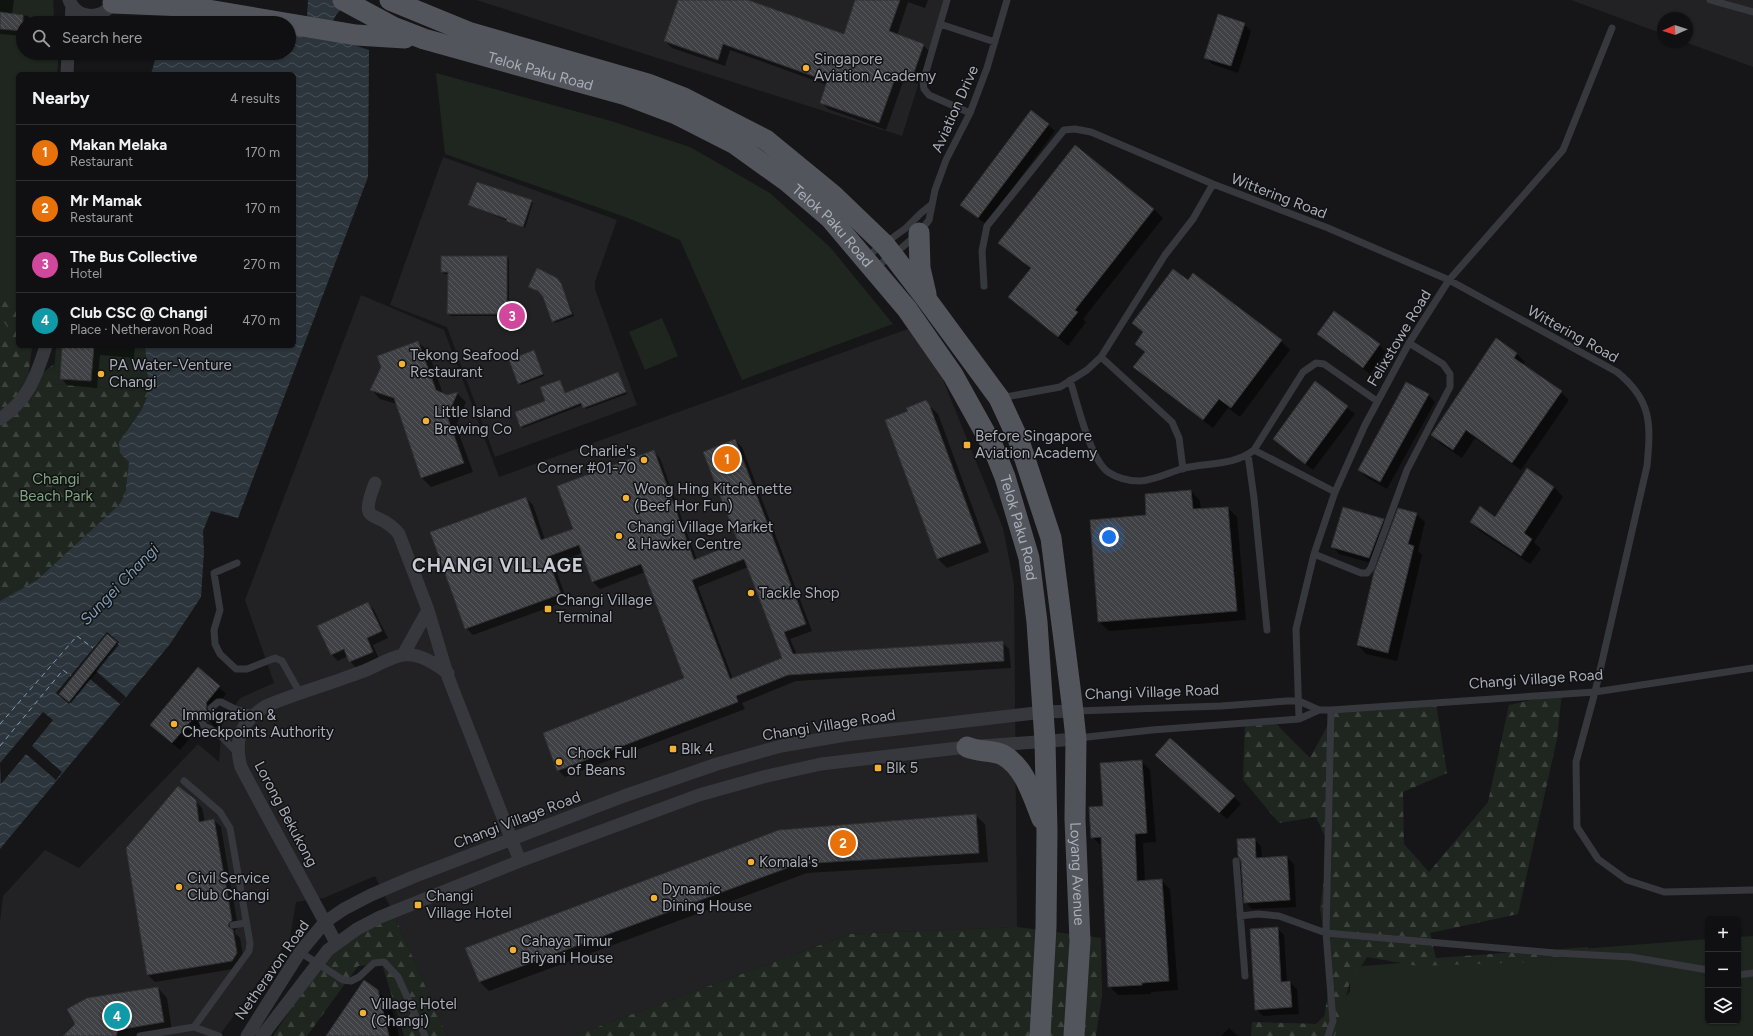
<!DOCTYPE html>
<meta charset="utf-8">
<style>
body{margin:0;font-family:Figtree,sans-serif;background:#1e1e20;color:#f1f3f6}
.controls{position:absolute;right:12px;bottom:12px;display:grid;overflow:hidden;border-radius:6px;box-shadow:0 1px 3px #0004}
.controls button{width:36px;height:36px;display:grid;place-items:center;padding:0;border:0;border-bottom:1px solid #303032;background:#101012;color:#f1f3f6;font:20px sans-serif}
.compass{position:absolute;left:1657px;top:12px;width:36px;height:36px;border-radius:50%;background:#101012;box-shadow:0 1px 3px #0004;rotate:267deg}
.you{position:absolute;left:1109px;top:537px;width:14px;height:14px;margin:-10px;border:3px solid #fff;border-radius:50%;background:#1a73e8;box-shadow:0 0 0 6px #1a73e833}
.badge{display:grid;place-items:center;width:26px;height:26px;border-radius:50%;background:#f2b134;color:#fff;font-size:13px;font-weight:700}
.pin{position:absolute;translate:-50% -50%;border:2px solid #fff;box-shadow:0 1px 4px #0006}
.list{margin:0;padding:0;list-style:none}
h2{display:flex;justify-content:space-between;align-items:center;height:52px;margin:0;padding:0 16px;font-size:17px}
h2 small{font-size:13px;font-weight:400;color:#9c9d9f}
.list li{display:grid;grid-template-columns:26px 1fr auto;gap:12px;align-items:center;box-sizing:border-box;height:56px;padding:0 16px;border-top:1px solid #303032}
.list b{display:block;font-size:15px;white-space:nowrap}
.list p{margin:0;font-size:13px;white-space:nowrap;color:#9c9d9f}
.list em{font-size:13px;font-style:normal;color:#9c9d9f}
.icon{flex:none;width:22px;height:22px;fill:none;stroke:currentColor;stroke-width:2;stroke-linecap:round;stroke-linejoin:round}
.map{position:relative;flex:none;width:1753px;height:1036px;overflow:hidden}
.search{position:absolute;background:#101012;box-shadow:0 1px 3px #0004;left:16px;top:16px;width:280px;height:44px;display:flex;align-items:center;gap:10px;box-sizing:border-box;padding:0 14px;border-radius:22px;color:#9c9d9f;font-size:15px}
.panel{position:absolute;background:#101012;box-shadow:0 1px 3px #0004;left:16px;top:72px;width:280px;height:276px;border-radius:6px}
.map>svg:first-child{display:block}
.built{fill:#222225}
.green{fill:#1e261f}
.forest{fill:url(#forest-firs)}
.water{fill:url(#water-waves)}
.pier{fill:#161618}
.shadow{fill:#0007;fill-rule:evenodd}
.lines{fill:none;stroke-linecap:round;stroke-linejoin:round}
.ferry{stroke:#7f9bb3;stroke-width:1;stroke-dasharray:5 4;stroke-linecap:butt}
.building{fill:url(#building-back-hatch);stroke:#303034;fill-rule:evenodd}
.service{stroke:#37383d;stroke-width:7}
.minor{stroke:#37383d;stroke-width:13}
.primary{stroke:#53555c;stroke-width:21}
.poi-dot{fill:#f2b134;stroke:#111113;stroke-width:1.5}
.labels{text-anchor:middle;stroke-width:3;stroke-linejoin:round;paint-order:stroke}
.poi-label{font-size:15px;fill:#a8adb8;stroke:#111113;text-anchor:start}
.street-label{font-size:15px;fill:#a8adb8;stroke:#111113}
.park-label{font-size:15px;fill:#7fa381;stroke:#111113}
.water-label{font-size:16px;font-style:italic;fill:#7f9bb3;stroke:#111113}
.district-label{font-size:19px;font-weight:bold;letter-spacing:1px;fill:#c9ccd4;stroke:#111113}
</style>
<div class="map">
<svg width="1753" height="1036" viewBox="0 0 1753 1036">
<defs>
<pattern id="forest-firs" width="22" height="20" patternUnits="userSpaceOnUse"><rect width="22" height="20" fill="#1e261f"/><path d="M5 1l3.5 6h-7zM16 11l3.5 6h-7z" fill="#3c433d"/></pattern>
<pattern id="water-waves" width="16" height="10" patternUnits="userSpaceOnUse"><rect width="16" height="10" fill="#2c353c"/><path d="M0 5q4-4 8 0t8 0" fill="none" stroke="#485056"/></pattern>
<pattern id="building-back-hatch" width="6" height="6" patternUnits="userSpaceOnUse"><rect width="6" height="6" fill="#404145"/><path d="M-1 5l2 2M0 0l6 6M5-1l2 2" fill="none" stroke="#595a5e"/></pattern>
</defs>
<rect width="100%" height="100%" fill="#161618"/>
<path class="built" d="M476,0H945L902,136Z
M1571,0H1753V67L1685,42H1687V18H1663V34Z
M443,157L617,220L595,282V289L637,405L495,457L447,327L390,305Z
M361,295L444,330L499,477L913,327L939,370L1003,528L1014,584L1017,927L850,934L573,1036H447L395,917L375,876L324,898L296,902L290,938L219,1036H0V922L3,896L45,850L79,868L198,744L219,762L222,725L240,698L274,683L245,600Z"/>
<path class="green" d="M0,0H53L54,14L52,23H23V53H59L57,74H18V346H33L24,373L0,601Z
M436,73L611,121L690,147L770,193L830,247L893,324L742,380L680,240L628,218L445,154Z
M662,318L678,356L645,370L629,332Z
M56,346H145L149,392L53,384Z
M1753,936V1036H1303L1350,992V967L1708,939V1021H1738V937Z"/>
<path class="forest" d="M0,293L18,304V346H32L29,372L40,375L54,364V384L149,392L142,409L124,434L120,453L129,462L125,495L119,506L37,580L0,601V348L9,329L0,317Z
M1562,693L1557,739L1518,914L1430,933L1436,958L1588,947L1589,960L1418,966L1367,957L1349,985L1335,1036H1251L1252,1022L1323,1024L1331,975L1320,908L1329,845L1316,817L1279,823L1243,780L1245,721L1271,719L1310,758L1336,710L1436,703L1447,773L1403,792L1404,844L1429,872L1488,802L1509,705Z
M395,917L447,1036H404L382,964L358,966L307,1036H273L323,961L344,939Z
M1017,927L1101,938L1102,995L1096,1036H573L850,934Z"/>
<path class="water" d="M308,0H349L336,15L326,36L369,50L368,177L238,518L211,511L203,531L204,552L201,597L170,644L0,849V601L37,580L119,505L125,495L129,462L120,453L119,442L142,409L149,392L145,346H294V74H151L157,53H289V33H306Z"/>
<path class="pier" d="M107,632L119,642L96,671L126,697L120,704L90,679L69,704L56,693Z
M43,712L53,720L32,746L62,772L56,780L26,754L1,784L0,763Z"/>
<path class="shadow" d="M0,0H14L12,14L28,16L34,22L28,23L29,20H27L26,23H23V36L0,34Z
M679,0H747L844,35L856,0H928L925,8L908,2L897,35L923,45L930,52L919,84L904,79L886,130L828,109L821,102L827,85L730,50L725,66L672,48L665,41Z
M1244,24L1251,31L1238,73L1212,64L1205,57Z
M1048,125L1055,131L986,224L969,212L962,205Z
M531,201L533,203L525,228L469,205Z
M1154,209L1163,218L1083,319L1086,322L1068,346L1009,297L1031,269L1000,242Z
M507,257L509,259V316H450L448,314L449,274H444L442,272Z
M557,278L562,286L574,316L555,323L544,297L541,293L532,288Z
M1188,281L1281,341L1290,350L1240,417L1228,408L1213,428L1144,376L1135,367L1145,353L1136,344L1144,334L1133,323Z
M1318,334L1379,345L1386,352L1370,374L1325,341Z
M1496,340L1517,354L1525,362L1523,365L1561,392L1569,400L1521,470L1475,438L1462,458L1441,444L1432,435Z
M418,342L428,351L443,394L447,396L457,393L466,402L456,426L473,472L431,487L422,478L397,404L380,399L371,389L382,368Z
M64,346H135L134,358L100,355L97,388L67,385L61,378Z
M533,351L544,376L521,385L519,383Z
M618,373L627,394L586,409L583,405L523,428L521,426L547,401L559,381L566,394Z
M1316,383L1355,414L1313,470L1274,439Z
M1428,395L1435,402L1387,489L1366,477L1359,470Z
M926,402L938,414L989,552L947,568L938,559L909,412Z
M735,441L742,447L812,631L790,639L797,655L1002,642L1009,649L1011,668L796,681L742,703L745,709L565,777L558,770L686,679L645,572L600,589L593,582L582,553L554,564L567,601L473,635L466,628L526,498L533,505L545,540L574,529L654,452L660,458L697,560L739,542ZM748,567L783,659L733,679L698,587Z
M1527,470L1554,487L1563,497L1534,542L1541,549L1530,564L1480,531L1471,522L1495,518Z
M1191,491L1200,501L1201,510L1228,508L1237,517L1246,620L1109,631L1099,622L1147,516Z
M1416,514L1425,522L1418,551L1422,555L1397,661L1366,654L1358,645L1378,565L1339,554L1333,547L1383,520L1390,527L1382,548L1384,549Z
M368,603L374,610L388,638L373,645L379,659L356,668L350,661L348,656L338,661L331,654Z
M108,636L119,645L71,703L62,695Z
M198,669L226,694L212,711L223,720L216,728L209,720H205L180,750L159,732Z
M1141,761L1150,770L1156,842L1143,843L1145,881L1161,880L1170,889L1178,990L1151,992V994L1118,995L1109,986L1102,846L1092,837L1104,807Z
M1163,762L1234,797L1241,804L1227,819Z
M195,801L202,808L205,822L214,820L221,827L238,927L235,930V933L240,938L244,960L239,968L155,982L148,975Z
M975,815L985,824L988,862L807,873L489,991L480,982L467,948Z
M1254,839L1261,846L1262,859L1287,857L1294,864L1296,907L1252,909L1245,902L1242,860Z
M1277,928L1284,935L1287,982H1290L1297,989L1299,1014L1263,1016L1256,1009Z
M158,988L167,998L172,1031L143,1036H64Z
M377,990L391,1005L399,1036H328Z
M1229,1028L1238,1036H1221Z"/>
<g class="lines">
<path class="ferry" d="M0,724L77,636L93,648
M0,746L63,670L71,676"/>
</g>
<path class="building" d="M678,0H748L844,34L855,0H900L889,31L924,44L912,78L897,73L879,123L820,103L827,81L723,44L718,60L664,41Z
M0,12L23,15V31L0,29Z
M1218,14L1245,23L1231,66L1204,58Z
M1031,110L1049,124L978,218L960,205Z
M1075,145L1154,209L1075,310L1078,312L1058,337L1008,297L1031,268L998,243Z
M477,182L532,200L523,227L506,221L507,219L468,205Z
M441,256H507V314H447L448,272H441Z
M537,268L557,278L561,283L572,314L552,322L543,297L538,291L528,287Z
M1173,269L1188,280L1193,273L1282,340L1231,408L1219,399L1203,420L1133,367L1145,352L1135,344L1143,332L1132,323Z
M1334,311L1380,344L1363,368L1317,334Z
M1496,338L1517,353L1514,358L1562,391L1512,463L1466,430L1453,450L1431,435Z
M418,341L436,390L447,395L458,392L447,416L464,463L421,478L394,398L370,390L381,367L377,356Z
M62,346H94L91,381L60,379Z
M534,350L543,374L518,384L509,360Z
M618,372L626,392L583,408L581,403L520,427L515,412L545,401L540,387L560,380L565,393Z
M1315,381L1348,406L1305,464L1273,439Z
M1406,382L1429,394L1380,482L1358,470Z
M926,400L929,404L981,543L937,559L885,420L908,411L906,408Z
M735,439L806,624L784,632L793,654L1003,641L1004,661L788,675L736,696L738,702L557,771L543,733L684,678L641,564L592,582L579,545L547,557L561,594L465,629L430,532L526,497L541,540L573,529L557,486L654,450L694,560L738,542L703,452ZM744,559L782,658L730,679L692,580Z
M1527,468L1554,487L1524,533L1532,539L1521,556L1470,522L1480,506L1495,517Z
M1191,490L1193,509L1228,507L1237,611L1098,622L1090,520L1146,515L1145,494Z
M1343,507L1384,519L1369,558L1331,547Z
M1398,508L1417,513L1408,544L1414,546L1388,653L1357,645L1374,572Z
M368,602L382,631L367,638L373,652L349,662L344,649L331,655L317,626Z
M107,634L117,642L69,702L59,694Z
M198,667L220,686L206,703L207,705L206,709L208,712H217L208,722L206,714L198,713L172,743L150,725Z
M1170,738L1235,796L1219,813L1155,755Z
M1142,760L1147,833L1135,834L1137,881L1162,879L1169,981L1142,983V985L1108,987L1101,837L1091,838L1089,807L1103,806L1100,763Z
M178,786L196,800L199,822L214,819L232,920L229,923L228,926L233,930L237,953L232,961L147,975L126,848Z
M976,814L979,853L798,864L479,982L465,948L779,830Z
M1255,838L1256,858L1287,856L1290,900L1244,903L1241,861L1238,856L1237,839Z
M1278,927L1281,982L1290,981L1292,1007L1255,1010L1250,929Z
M364,980L378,990L389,1036H326Z
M158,987L164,1022L118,1030L116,1036H63L75,1024L67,1009L87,998Z"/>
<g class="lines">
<path class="service" d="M947,0L923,82L924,89L929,95L970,113
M1710,0L1753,12
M940,24L995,42
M866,257L906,228L921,213L931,205
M874,268L893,255L919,233L929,220L935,190L946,160L970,113L987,68L1007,0
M984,286L982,251L987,226L1064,130L1075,129L1091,132L1213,184L1328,228L1449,280L1617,372C1652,400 1651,424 1647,466L1595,692L1576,762L1577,827L1598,859L1627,880L1664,892L1753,890
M1101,357L1172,422L1179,438L1183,469
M1070,380C1077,402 1090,459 1108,472C1117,478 1130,481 1140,481C1156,480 1170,472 1184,468C1207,463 1236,465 1254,450L1303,372L1316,363L1324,364L1377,401
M1000,398L1060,387L1087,370L1101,357L1165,255L1193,219L1213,184
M1254,450L1335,492
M1248,455L1254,498L1267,630
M1314,554L1361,573H1367L1371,568L1407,470L1450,387V374L1443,364L1409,343
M237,563L214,573L220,610L214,630L215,644L220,654L236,669H247L275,658L282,661L300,693
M211,708L218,702H221L235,709L253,714
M1076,711L1221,706L1287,701H1299L1319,710H1331L1595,692L1753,668
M203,718L202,721L204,726C219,732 227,742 238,754
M1299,719L1296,629L1314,554L1335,492L1365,425L1409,343L1449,280L1563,150L1612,28
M1078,738L1152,730L1299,719L1319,710
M184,781L220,812L230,828L250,943L249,951L194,1027
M1236,861L1245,976
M1240,916L1258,914L1279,916L1326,933L1555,953L1631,957L1708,970
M233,925L246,923
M300,952L343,980L351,981L359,977L374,963L384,962L398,977L425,1036
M1738,975L1753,973
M140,1036L194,1027L219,1036
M1328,1036L1333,1021L1326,933L1331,710"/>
<path class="minor" d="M69,0C78,21 105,20 114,0
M71,23L72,6
M67,74L68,53
M0,419C28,400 36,377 46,346
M375,483C357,529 378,507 399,534L428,610L448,677L520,861
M403,655L428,610
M336,943C305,884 272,826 241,767C233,738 242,721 266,706C297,693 330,684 361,672C373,668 392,656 404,655C420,653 435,664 448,673
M247,1036L300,952L325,922L344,909L371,895L413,877L624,796L717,764L781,746L846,735L1044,712L1073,711
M262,1036L328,950L357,929L380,917L520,861L699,795L763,777L821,764L967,747L1076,739"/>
<g class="primary">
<path id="s1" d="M343,0L393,27L424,39L626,95L676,114L735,144L788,182L830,218L907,309L953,375L993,447L1005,477L1029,558L1037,622L1045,741L1047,832L1046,927L1040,1036"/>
<path id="s2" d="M390,0L468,32L648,84L684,98L766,140L833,195L885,245L927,300L999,398L1019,441L1051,538L1073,711L1076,739L1075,819L1080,941L1074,1036"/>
<path d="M113,3L184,6L356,35L405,38"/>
<path d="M919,233L920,268L926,294"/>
<path d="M967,747C978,752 993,750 1003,755C1025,767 1033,797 1042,819"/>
</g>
</g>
<g class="poi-dot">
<circle cx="806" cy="68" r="4"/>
<circle cx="402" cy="364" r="4"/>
<circle cx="101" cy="374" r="4"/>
<circle cx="426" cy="421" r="4"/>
<rect x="963" y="441" width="8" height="8" rx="2"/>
<circle cx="644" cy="460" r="4"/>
<circle cx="626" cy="498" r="4"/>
<circle cx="619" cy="536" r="4"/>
<circle cx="751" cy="593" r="4"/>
<rect x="544" y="605" width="8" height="8" rx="2"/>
<circle cx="174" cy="724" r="4"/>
<rect x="669" y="745" width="8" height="8" rx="2"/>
<circle cx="559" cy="762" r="4"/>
<rect x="874" y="764" width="8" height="8" rx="2"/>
<circle cx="751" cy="862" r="4"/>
<circle cx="179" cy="887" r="4"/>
<circle cx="654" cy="898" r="4"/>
<rect x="414" y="901" width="8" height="8" rx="2"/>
<circle cx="513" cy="950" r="4"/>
<circle cx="363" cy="1013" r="4"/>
</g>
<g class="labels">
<g class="poi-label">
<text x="814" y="64">Singapore<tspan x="814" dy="17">Aviation Academy</tspan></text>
<text x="410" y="360">Tekong Seafood<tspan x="410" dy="17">Restaurant</tspan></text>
<text x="109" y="370">PA Water-Venture<tspan x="109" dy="17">Changi</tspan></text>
<text x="434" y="417">Little Island<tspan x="434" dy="17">Brewing Co</tspan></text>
<text x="975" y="441">Before Singapore<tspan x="975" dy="17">Aviation Academy</tspan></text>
<text x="636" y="456" text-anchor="end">Charlie's<tspan x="636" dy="17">Corner #01-70</tspan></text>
<text x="634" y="494">Wong Hing Kitchenette<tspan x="634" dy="17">(Beef Hor Fun)</tspan></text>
<text x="627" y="532">Changi Village Market<tspan x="627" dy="17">&amp; Hawker Centre</tspan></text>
<text x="759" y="598">Tackle Shop</text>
<text x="556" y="605">Changi Village<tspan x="556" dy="17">Terminal</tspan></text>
<text x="182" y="720">Immigration &amp;<tspan x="182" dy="17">Checkpoints Authority</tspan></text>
<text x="681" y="754">Blk 4</text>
<text x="567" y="758">Chock Full<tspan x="567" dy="17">of Beans</tspan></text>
<text x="886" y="773">Blk 5</text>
<text x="759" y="867">Komala's</text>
<text x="187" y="883">Civil Service<tspan x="187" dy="17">Club Changi</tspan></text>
<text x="662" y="894">Dynamic<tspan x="662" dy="17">Dining House</tspan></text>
<text x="426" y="901">Changi<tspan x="426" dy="17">Village Hotel</tspan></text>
<text x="521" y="946">Cahaya Timur<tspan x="521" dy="17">Briyani House</tspan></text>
<text x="371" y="1009">Village Hotel<tspan x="371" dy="17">(Changi)</tspan></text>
</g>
<g class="street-label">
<text dy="5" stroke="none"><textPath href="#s1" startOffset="211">Telok Paku Road</textPath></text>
<text transform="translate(955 109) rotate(-66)" y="5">Aviation Drive</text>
<text transform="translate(1279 196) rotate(21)" y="5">Wittering Road</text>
<text dy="5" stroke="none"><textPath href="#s1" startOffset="547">Telok Paku Road</textPath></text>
<text transform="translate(1573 334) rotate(29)" y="5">Wittering Road</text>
<text transform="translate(1399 338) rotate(-59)" y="5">Felixstowe Road</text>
<text dy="5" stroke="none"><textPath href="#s1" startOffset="907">Telok Paku Road</textPath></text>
<text transform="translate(1536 679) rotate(-4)" y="5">Changi Village Road</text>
<text transform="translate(1152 692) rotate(-2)" y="5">Changi Village Road</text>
<text transform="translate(829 725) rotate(-9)" y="5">Changi Village Road</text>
<text transform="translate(286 814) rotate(62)" y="5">Lorong Bekukong</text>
<text transform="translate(517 820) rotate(-21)" y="5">Changi Village Road</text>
<text dy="5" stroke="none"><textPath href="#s2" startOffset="1239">Loyang Avenue</textPath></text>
<text transform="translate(272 970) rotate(-55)" y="5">Netheravon Road</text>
</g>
<g class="park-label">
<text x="56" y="484">Changi<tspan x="56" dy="17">Beach Park</tspan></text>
</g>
<g class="water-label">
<text transform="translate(119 584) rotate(-46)" y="6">Sungei Changi</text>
</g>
<g class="district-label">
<text x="498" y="572">CHANGI VILLAGE</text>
</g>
</g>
</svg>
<div class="controls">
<button>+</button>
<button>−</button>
<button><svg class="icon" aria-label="layers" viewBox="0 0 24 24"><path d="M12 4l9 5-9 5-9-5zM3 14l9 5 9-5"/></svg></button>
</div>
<svg class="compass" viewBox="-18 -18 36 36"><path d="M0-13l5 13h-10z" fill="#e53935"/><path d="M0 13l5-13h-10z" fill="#9c9d9f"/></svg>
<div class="you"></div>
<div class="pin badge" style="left:727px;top:459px;background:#e8710a">1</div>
<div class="pin badge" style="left:843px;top:843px;background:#e8710a">2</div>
<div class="pin badge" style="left:512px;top:316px;background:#d1479c">3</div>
<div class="pin badge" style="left:117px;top:1016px;background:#0f9aa8">4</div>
<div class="search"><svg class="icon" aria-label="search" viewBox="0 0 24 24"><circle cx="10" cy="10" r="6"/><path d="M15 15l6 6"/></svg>Search here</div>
<section class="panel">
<h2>Nearby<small>4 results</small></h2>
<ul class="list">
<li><span class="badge" style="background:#e8710a">1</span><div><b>Makan Melaka</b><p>Restaurant</p></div><em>170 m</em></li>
<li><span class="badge" style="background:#e8710a">2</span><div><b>Mr Mamak</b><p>Restaurant</p></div><em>170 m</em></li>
<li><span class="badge" style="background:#d1479c">3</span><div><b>The Bus Collective</b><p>Hotel</p></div><em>270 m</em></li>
<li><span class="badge" style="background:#0f9aa8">4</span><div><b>Club CSC @ Changi</b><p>Place · Netheravon Road</p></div><em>470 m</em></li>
</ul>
</section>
</div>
